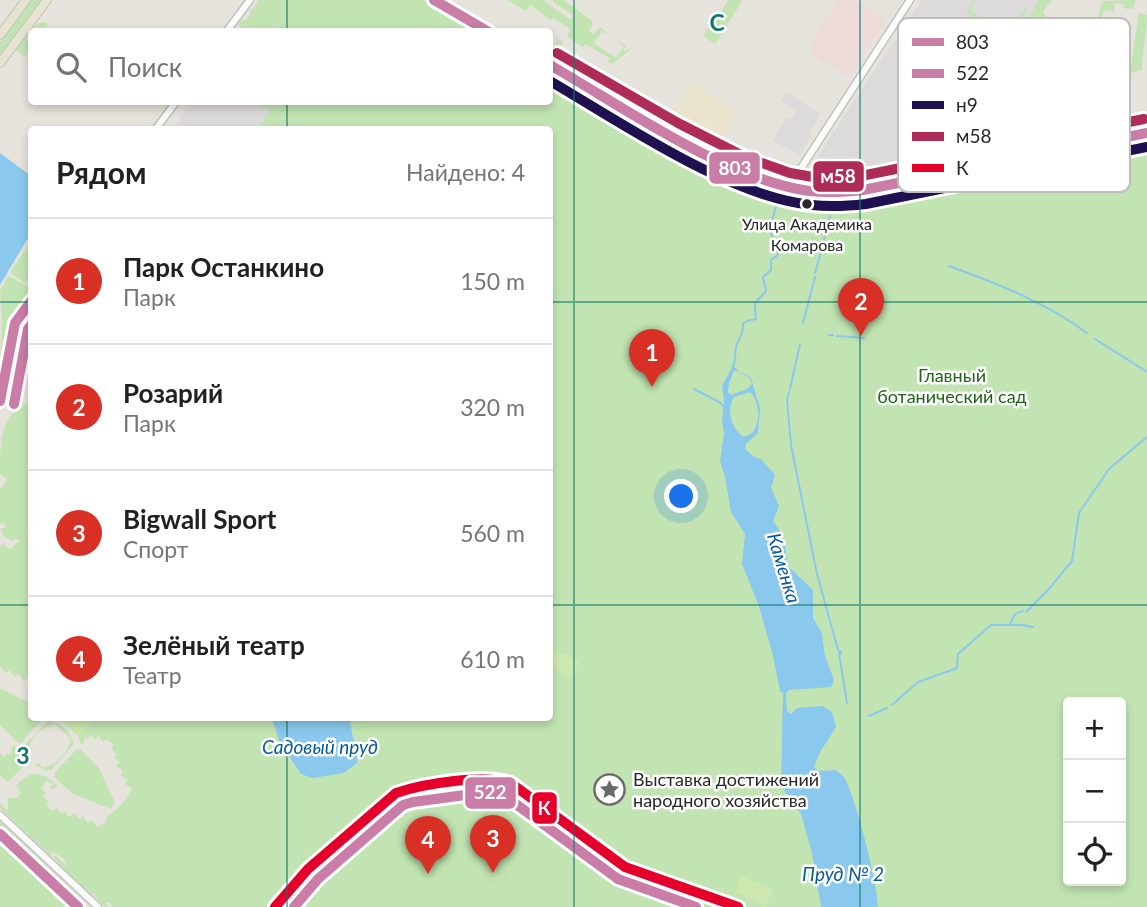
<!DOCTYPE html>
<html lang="ru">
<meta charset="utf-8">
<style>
body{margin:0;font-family:Lato,sans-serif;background:#f2f2f2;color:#202124}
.controls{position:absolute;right:21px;bottom:21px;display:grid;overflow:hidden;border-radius:7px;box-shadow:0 4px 10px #0003}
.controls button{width:63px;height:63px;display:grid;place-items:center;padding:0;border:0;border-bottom:2px solid #e0e0e0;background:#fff;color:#202124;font:35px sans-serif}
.you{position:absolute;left:682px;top:497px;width:24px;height:24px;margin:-18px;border:5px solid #fff;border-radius:50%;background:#1a73e8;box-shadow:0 0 0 10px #1a73e833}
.badge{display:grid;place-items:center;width:46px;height:46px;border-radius:50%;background:#d93025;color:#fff;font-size:23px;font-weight:700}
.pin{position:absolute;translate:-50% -58px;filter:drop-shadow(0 2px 4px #0008)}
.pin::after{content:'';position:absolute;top:37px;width:24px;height:21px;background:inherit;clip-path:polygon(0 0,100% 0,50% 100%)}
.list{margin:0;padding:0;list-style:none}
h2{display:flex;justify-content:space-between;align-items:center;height:91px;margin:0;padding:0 28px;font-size:30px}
h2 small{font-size:23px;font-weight:400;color:#757577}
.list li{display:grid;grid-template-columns:46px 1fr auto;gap:21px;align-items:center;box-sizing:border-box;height:126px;padding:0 28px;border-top:2px solid #e0e0e0}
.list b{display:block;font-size:26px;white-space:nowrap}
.list p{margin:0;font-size:23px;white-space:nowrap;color:#757577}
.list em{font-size:23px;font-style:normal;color:#757577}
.icon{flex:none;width:38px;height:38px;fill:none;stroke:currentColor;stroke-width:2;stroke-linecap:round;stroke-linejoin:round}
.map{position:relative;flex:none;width:1147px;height:907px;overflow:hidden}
.search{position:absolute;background:#fff;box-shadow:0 4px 10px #0003;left:28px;top:28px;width:525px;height:77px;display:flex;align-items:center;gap:18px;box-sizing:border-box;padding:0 24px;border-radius:7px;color:#757577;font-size:26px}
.panel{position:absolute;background:#fff;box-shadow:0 4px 10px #0003;left:28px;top:126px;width:525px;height:595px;border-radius:7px}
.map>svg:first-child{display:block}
.industrial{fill:#dddadc}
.education{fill:#eae4cf}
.medical{fill:#eddbd8}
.green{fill:#c2e4b2;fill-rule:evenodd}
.pitch{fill:#cde9af}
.water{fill:#8ac9ed;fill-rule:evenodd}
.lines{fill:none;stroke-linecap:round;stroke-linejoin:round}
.stream{stroke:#8ac9ed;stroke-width:2}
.minor-casing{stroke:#c3c2c2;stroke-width:9}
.major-casing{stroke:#c3c1bf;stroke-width:10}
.minor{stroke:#fbfbfa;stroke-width:6}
.major{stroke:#e6e3d1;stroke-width:8}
.bus-1-casing{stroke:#fff;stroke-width:16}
.bus-2-casing{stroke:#fff;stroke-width:16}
.bus-3-casing{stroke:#fff;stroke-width:16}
.bus-4-casing{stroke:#fff;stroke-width:16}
.bus-5-casing{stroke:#fff;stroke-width:16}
.bus-1{stroke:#c97da7;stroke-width:10}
.bus-2{stroke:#c97da7;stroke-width:10}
.bus-3{stroke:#1f1051;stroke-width:10}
.bus-4{stroke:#af2b58;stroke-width:10}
.bus-5{stroke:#e4002b;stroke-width:10}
.grid{fill:none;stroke:#0f766e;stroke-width:2;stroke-opacity:0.55}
.bus-dot{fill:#272727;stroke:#fff;stroke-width:2.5}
.labels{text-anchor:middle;stroke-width:5;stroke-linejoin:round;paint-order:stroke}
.bus-label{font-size:16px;fill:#272727;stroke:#fff}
.park-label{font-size:18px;fill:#1e6615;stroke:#fff}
.poi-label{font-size:18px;fill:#272727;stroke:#fff;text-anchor:start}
.water-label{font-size:19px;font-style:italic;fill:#06599c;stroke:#fff}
.key{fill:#fff;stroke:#bebebe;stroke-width:2}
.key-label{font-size:19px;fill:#272727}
.grid-label{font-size:23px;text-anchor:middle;font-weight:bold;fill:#0f766e;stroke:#fff;stroke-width:5;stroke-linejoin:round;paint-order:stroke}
.line-badge{stroke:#fff;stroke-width:2.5}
.badge-label{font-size:19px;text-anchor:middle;font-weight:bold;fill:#fff}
</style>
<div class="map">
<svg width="1147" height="907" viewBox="0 0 1147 907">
<rect width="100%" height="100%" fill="#e6e3dc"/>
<path class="industrial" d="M922,0H1052L1043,11L1047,19L1079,39L1099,129L840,184L804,182L803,180L866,83Z
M786,92L821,114L809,132L812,134L800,155L773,141L786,117L790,120L796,111L781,101Z
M192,102H271L282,110L265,129H172Z"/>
<path class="education" d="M690,82L738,110L716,145L669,118Z"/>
<path class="medical" d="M838,0H854L886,21L849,77L814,56L809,46Z"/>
<path class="green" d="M31,0H42L0,57V42Z
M259,0H423L483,32H237L241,27L239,25L240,20H246L250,14L249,11L254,8Z
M508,0H543L571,20L573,16L551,0H564L592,21L593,24L589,31L593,34L600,27L612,36L602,31L594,43L616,58L624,47L616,40L626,46L623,50L625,51L629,48L631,49L612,64L608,62L609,58L585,44L583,47L567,37L570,29L553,18L551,20L530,5L526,11Z
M728,0H743L715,44L703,36L712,21L717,20Z
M974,0H976L970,10L1008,35L1026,7L1028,9L1012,34L1005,37L968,14L967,11Z
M1039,0H1052L1043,11L1047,19L1080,41C1095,34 1099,15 1102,1L1136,0L1133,9L1123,8L1124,4L1115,3L1114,11L1104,10L1102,18L1113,20L1105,72L1113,74L1114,70H1118L1117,89L1098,90L1099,97L1118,93V99L1109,101L1111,118H1116L1117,126L1099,129L1096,113H1090L1088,102L1079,104L1080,115L1077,101L1084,99L1082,88L1089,86L1082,59L1078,60V64L1052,69L1050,60L1039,62L1034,32L1030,29V16Z
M1139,12L1147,15C1147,34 1142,51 1142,70L1130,73Z
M41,22L49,23L43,31L32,32L31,48L25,57L15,50L31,28Z
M558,39L563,42L559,51L604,77L601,80L551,52Z
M550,67L671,138L740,176L739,182C752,183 751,194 769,190L776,197H779C786,212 806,215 821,210L824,206L826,208L839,205L841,202L845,204L857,202L1147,145V907H113L109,902L106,903L109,907H105L94,896L95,893L92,894L66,873L65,869L53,857L55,855L67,866L65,860L53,852L51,856L0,808V803L8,811V798H17L21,793L16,786C29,770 42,770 57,786L52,790L50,788L54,784L46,781L41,789L46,793L43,797L49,801L46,805L52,811L57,808L61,814L65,811L69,817L74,813L79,819L83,816L88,823L92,820L97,827L107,822L106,817C120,808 125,801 132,789L125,784L128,780L121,775L123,771L116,766L120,762L114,758L117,754L111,749L114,745L107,739L103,742L99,736L95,740L91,735L88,739L86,737L83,744L80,743L78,736L94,718H550V130L263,129L260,124L265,121L263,117L268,116L269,109L261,107L258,102H263L270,106L271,103L267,102H550ZM1068,702H1121V881H1068Z
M1141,124L1143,129L1085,140L1081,137L1100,131Z
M1048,142L1046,148L879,182L878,179Z
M1076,150L1080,154L858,199L857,197L837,200Z
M26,248L31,250L32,280L30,278L25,283L12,274L11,271Z
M11,277L27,286L31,280L30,293L20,307L10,325L5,358L0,361L2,320L0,290L7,278Z
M31,401L32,680L28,677L24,681L19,674L15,677L9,670L6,673L0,666V546L3,543L10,549L19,541L17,539L11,541L3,535L1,529L6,527L2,522L0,525V490L7,480L0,474C0,441 0,414 31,401Z
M0,688L28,702L31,706L32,718H43L21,743L17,742L0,725Z
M49,720C63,724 70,731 74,744L52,769L47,771L35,765L37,763L44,767C57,765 67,754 71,739L55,724C39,728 30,738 28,752L32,759L30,761L27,758L23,747Z
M14,745L18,749L23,767L8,782L0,776V752L4,757L8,753L9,755L13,751L10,749Z
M80,749L99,768L115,803L111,809L73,794L54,777L55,772L76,750Z
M0,822L84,901V903L79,907H0Z"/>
<path class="pitch" d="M550,649L579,660L574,677L550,668Z
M59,718H96L78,736Z
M742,876L773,889L766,906L735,892Z"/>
<path class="water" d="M0,153L31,176V233L0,285Z
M733,365L740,373L751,378L760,408L758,433L746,444L745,449L754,457L761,459L775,475L771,488L779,506L773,521L783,535L788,566L813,590V618L822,633L825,656L834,680L831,687L789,690L786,693L787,711L791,714L797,708L823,706L832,712L836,727L819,754L814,767L819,771L835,770C839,772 841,774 844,777C855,794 878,886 878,907H821L812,853L801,814L781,786L783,693L780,691L773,656L759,606L742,564L745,534L731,512L725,477L720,461L724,434L722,420L724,402L722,386ZM737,371L749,376L752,384L747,389L731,395L728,392L729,383L734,371ZM750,392C760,403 761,422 752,433L744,437C731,428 726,411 734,397Z
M272,718H350C350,732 359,754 357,763L344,773L312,778L301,774L280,743Z"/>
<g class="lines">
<path class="stream" d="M823,244L830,216
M949,266C998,284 1045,302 1087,333
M815,273L821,252
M803,323L815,277
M829,335H833
M837,336L864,338
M1095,339L1147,372
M733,366C737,359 734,355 736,348C737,338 744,337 743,324L747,321L756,319C754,299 754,305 766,291L763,277L771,270V260L778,255L770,230L777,202
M694,389L721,403L724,408
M790,389L800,344
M789,392L787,400L791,445L817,574L838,650L841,652
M1026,612L1049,589L1072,561L1079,513L1109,469L1147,437
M1010,624L1015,614L1023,611
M841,654L839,653L847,703
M892,705L918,682L957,668L958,654L991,625H1021L1033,627
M869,716L887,708"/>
<defs>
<path id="minor" d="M226,32L250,0
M155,130L176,102
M791,188L794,179L910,0
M0,401L15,323L32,299
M0,815L98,907
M275,907L308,869L396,793L410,788L487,778L501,779L512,784L625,867L738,907"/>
<path id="major" d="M434,0L490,32
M0,35L26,0
M0,63L47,0
M550,65C590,88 630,112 671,135C731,168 792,202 863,190L1147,133"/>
</defs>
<use href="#minor" class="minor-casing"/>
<use href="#major" class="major-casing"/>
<use href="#minor" class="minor"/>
<use href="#major" class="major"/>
<defs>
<path id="bus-1" d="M434,0L489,32
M550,65C625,108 725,179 809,191C827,193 845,192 863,190L1147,133
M0,401L15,323L32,300"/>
<path id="bus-2" d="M14,404L28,329L32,324
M0,834L78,907
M294,907L318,879L403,805L413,802L487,792L505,796L618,879L696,907"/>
<path id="bus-3" d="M550,81C622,123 729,197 812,205C830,207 848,206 866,204L1147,147"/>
<path id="bus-4" d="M557,53L678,123L745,157L790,173L813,177L861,176L1144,119"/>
<path id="bus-5" d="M275,907L308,869L396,793C422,784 487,773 512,784L625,867L738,907"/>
</defs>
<use href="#bus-1" class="bus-1-casing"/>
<use href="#bus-2" class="bus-2-casing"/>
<use href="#bus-3" class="bus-3-casing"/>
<use href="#bus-4" class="bus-4-casing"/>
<use href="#bus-5" class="bus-5-casing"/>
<use href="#bus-1" class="bus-1"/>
<use href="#bus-2" class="bus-2"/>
<use href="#bus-3" class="bus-3"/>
<use href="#bus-4" class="bus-4"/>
<use href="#bus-5" class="bus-5"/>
</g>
<path class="grid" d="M287,0V32M574,0V907M860,0V907M287,102V130M0,302H32M550,302H1147M0,605H32M550,605H1147M287,718V907"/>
<defs>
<symbol id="sight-ring" viewBox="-11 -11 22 22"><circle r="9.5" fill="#fff" stroke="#6a6966" stroke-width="1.5"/><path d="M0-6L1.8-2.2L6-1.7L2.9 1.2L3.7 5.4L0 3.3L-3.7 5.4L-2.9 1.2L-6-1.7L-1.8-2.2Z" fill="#6a6966"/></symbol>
</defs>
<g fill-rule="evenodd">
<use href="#sight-ring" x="592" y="772" width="35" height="35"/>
</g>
<circle class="bus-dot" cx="807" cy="204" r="6"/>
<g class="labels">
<g class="bus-label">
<text x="807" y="230">Улица Академика<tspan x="807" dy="21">Комарова</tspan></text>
</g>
<g class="park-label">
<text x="952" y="382">Главный<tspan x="952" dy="21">ботанический сад</tspan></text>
</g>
<g class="poi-label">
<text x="633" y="786">Выставка достижений<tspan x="633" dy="21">народного хозяйства</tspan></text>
</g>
<g class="water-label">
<text transform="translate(784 568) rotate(73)" y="7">Каменка</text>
<text x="320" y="754">Садовый пруд</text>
<text x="843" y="881">Пруд № 2</text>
</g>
</g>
<rect x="898" y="18" width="232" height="174" rx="10" class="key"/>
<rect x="912" y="38" width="32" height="8" fill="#c97da7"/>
<rect x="912" y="69" width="32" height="9" fill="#c97da7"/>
<rect x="912" y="101" width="32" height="8" fill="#1f1051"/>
<rect x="912" y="132" width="32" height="9" fill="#af2b58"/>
<rect x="912" y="164" width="32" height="8" fill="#e4002b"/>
<g class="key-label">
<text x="956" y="49">803</text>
<text x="956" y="80">522</text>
<text x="956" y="112">н9</text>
<text x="956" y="143">м58</text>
<text x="956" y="175">К</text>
</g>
<g class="grid-label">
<text x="717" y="31">C</text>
<text x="23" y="764">3</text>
</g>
<g class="line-badge">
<rect x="708" y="151" width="53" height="34" rx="7" fill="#c97da7"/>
<rect x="812" y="160" width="53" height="33" rx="7" fill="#af2b58"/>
<rect x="464" y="776" width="53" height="34" rx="7" fill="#c97da7"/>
<rect x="531" y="791" width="27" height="34" rx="7" fill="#e4002b"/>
</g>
<g class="badge-label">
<text x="735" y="175">803</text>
<text x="838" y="183">м58</text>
<text x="490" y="799">522</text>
<text x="544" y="815">К</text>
</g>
</svg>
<div class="controls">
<button>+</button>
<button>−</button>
<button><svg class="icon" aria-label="locate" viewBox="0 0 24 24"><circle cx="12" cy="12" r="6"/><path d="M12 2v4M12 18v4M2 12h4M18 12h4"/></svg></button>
</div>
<div class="you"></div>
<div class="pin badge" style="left:652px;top:387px">1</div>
<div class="pin badge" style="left:861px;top:336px">2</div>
<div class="pin badge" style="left:493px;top:873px">3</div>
<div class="pin badge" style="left:428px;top:874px">4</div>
<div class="search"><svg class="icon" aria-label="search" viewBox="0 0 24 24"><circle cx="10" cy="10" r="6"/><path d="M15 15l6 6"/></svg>Поиск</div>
<section class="panel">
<h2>Рядом<small>Найдено: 4</small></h2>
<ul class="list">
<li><span class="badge">1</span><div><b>Парк Останкино</b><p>Парк</p></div><em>150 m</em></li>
<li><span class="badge">2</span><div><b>Розарий</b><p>Парк</p></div><em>320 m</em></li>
<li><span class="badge">3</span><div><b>Bigwall Sport</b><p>Спорт</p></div><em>560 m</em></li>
<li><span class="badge">4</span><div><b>Зелёный театр</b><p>Театр</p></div><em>610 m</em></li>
</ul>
</section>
</div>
